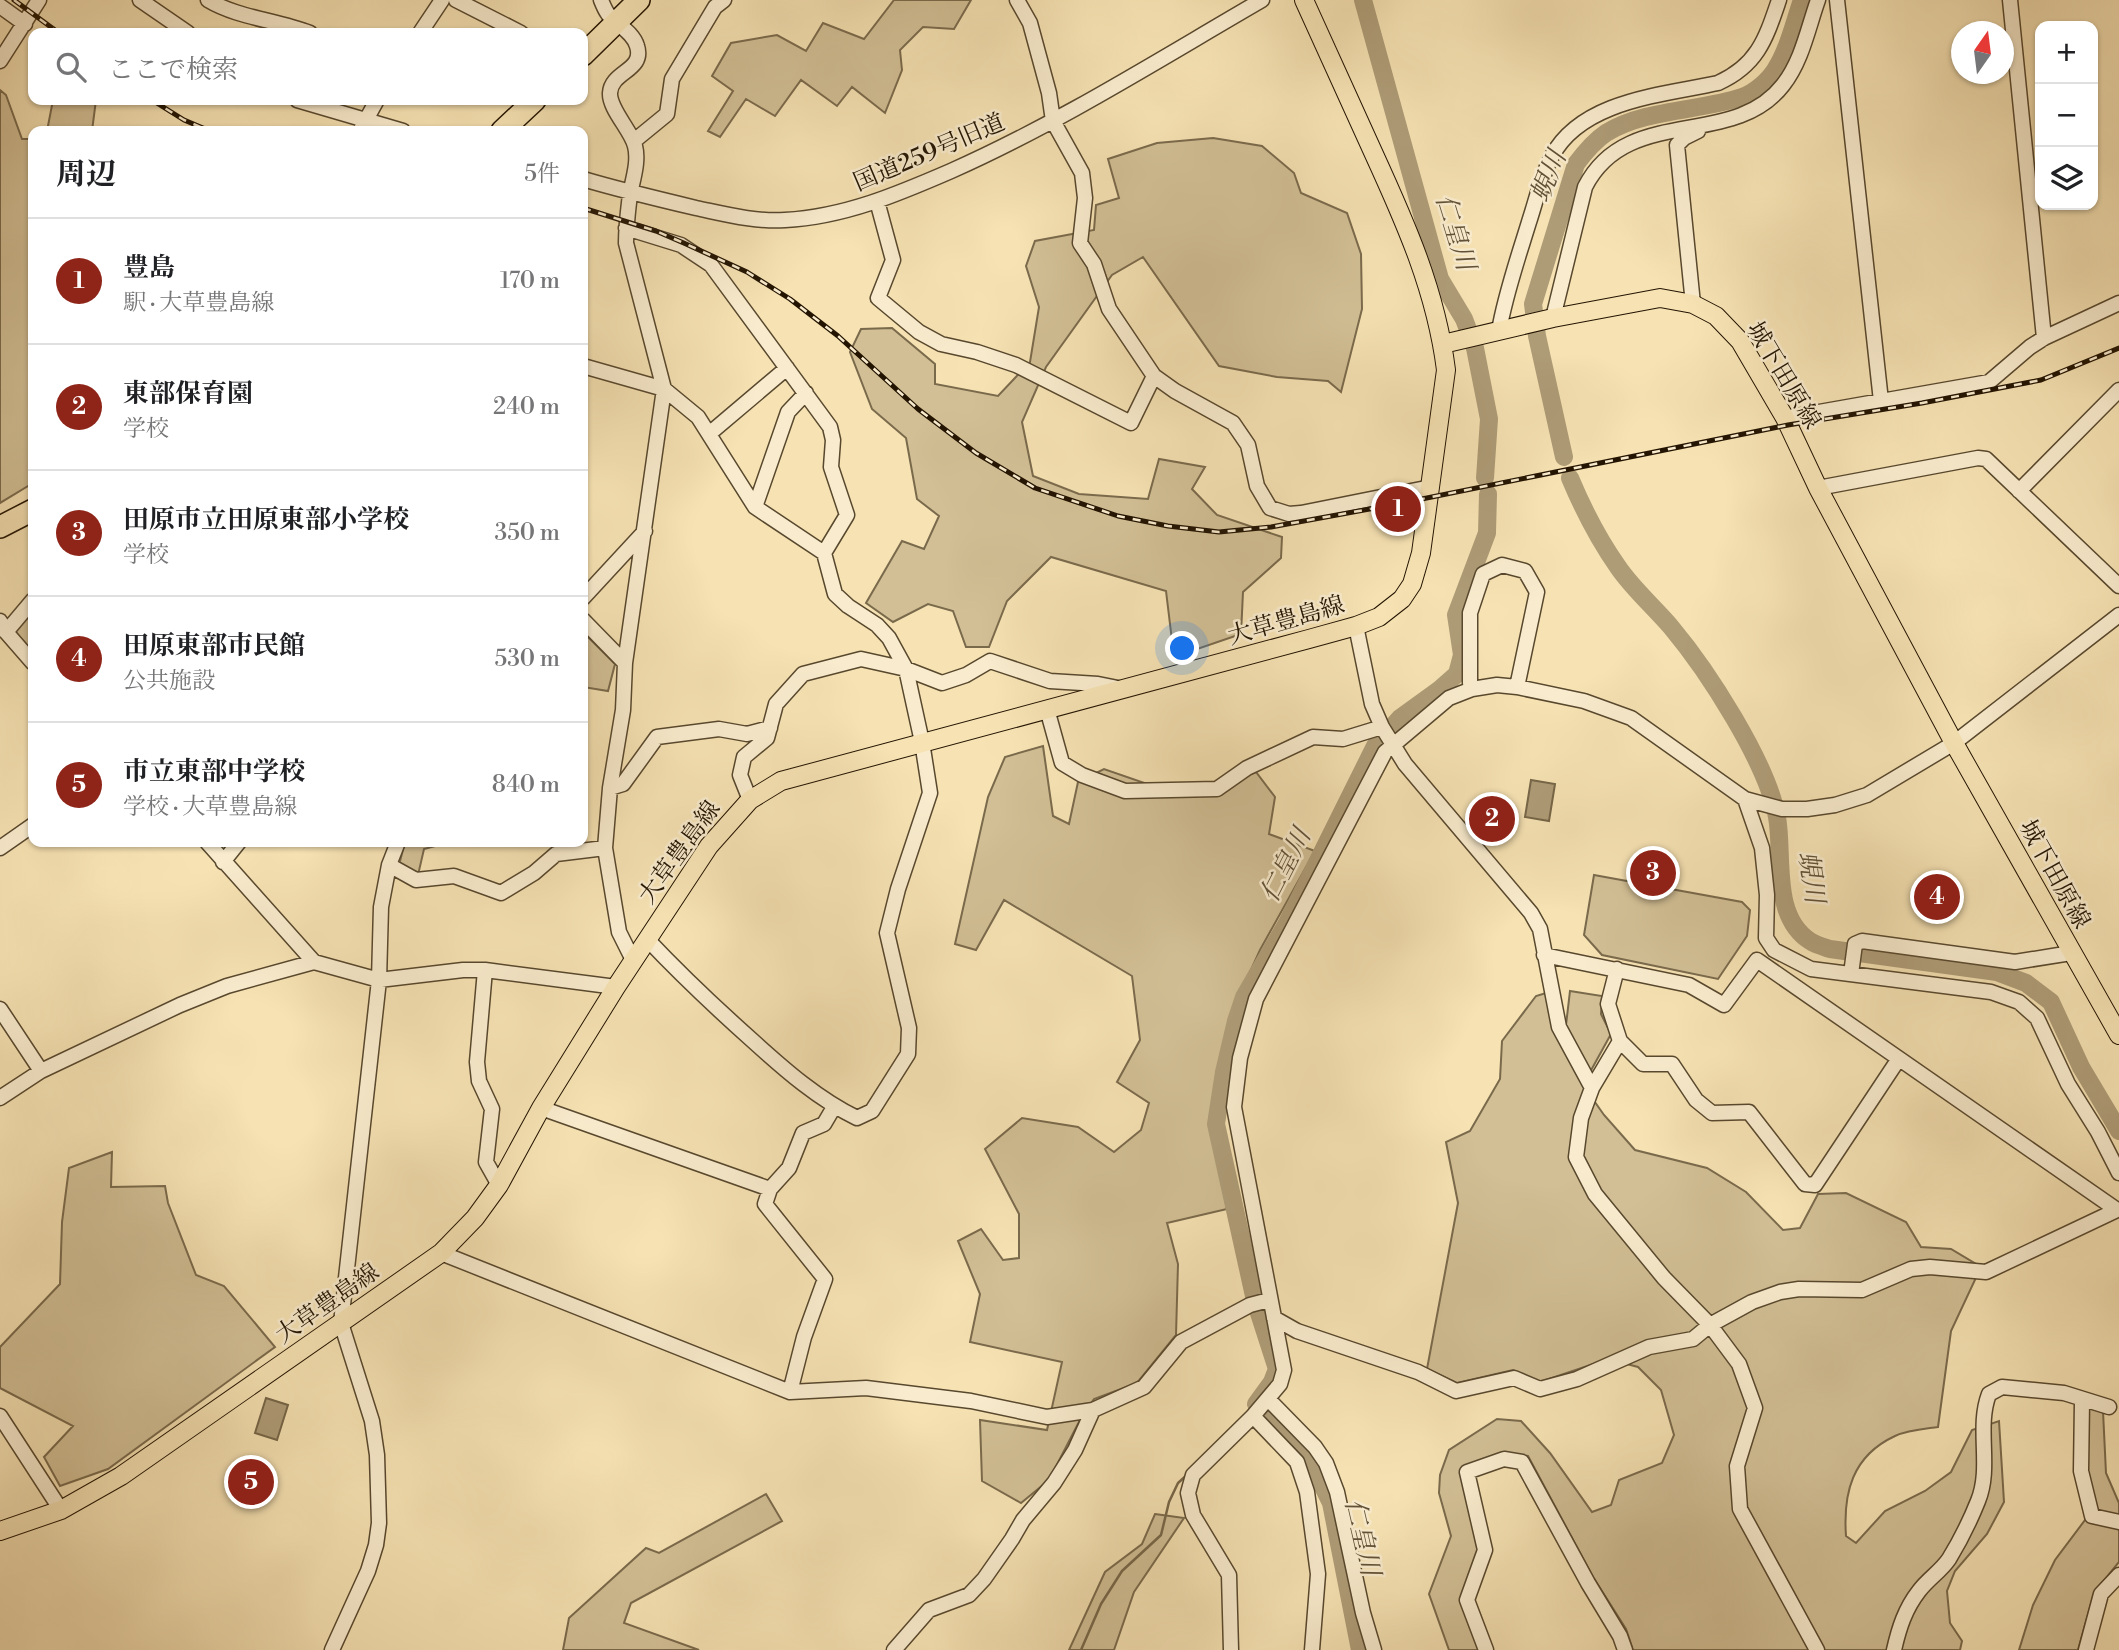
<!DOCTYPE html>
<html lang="ja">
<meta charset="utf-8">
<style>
body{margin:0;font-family:"Libre Bodoni","Noto Serif JP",serif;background:#f6f6f6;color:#202124}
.controls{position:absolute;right:21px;top:21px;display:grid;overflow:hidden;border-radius:14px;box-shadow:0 2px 5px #0004}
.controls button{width:63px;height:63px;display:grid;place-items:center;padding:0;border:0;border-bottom:2px solid #e0e0e0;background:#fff;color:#202124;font:35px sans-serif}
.compass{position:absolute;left:1951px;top:21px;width:63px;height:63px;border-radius:50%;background:#fff;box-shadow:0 2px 5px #0004;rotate:14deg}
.you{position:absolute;left:1183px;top:649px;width:24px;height:24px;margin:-18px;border:5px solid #fff;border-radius:50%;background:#1a73e8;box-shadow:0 0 0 10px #1a73e833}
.badge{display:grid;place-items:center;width:46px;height:46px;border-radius:50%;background:#8f2418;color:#fff;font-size:23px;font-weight:700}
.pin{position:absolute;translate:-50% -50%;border:4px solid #fff;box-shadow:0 2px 7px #0006}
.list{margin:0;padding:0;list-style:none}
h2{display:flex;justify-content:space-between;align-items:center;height:91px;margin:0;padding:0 28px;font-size:30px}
h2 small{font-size:23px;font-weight:400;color:#757577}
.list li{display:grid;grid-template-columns:46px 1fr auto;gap:21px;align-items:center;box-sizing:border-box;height:126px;padding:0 28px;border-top:2px solid #e0e0e0}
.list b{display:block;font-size:26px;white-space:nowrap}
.list p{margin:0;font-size:23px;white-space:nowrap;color:#757577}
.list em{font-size:23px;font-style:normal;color:#757577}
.icon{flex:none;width:38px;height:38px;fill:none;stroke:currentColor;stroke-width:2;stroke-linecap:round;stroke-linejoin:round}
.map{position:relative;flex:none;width:2119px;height:1650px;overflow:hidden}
.search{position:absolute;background:#fff;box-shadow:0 2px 5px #0004;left:28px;top:28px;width:560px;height:77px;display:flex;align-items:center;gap:18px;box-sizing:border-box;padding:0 24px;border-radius:14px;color:#757577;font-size:26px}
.panel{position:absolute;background:#fff;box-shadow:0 2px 5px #0004;left:28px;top:126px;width:560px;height:721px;border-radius:14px}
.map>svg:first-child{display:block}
.green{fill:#d2bf95;stroke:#7a6a4c;stroke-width:2}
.water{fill:#ae9c77;stroke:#766648;stroke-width:2}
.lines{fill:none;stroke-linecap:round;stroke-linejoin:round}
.stream{stroke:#766648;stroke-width:2.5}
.river{stroke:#ae9c77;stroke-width:18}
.minor-casing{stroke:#58482e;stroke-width:17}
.major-casing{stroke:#231402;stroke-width:20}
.highway-casing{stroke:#231402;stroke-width:24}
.minor{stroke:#f9ecce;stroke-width:14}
.major{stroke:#f6e2b3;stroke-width:18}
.highway{stroke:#f6e2b3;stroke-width:21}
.rail-casing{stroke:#231402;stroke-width:5}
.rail{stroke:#f9ecce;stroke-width:2.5;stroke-dasharray:8;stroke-linecap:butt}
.labels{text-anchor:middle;stroke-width:5;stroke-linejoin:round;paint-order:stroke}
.street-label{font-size:24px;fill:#231402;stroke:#f9ecce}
.water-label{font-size:26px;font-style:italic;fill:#625137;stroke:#f9ecce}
</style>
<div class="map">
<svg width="2119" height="1650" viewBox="0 0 2119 1650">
<rect width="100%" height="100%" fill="#f6e2b3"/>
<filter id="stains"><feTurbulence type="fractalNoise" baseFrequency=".00286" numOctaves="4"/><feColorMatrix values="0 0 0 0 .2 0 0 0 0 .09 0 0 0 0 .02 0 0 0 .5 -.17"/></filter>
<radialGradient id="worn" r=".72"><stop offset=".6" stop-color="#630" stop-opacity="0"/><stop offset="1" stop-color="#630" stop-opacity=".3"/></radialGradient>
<path class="green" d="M894,0H971L954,29L923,27L900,50L902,70L885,113L852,87L837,106L801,80L775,116L746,99L720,137L708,131L733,91L712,76L731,43L777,35L806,51L823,23L864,39Z
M0,90L6,95L22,139H33V483L0,503Z
M53,100H96L92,131H47Z
M1213,138L1262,146L1294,173L1301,193L1347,213L1361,254L1362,309L1341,392L1328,381L1277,377L1219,366L1143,257L1112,275L1046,367L1022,422L1033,476L1079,494L1148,499L1159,459L1205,467L1192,489L1217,515L1282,537L1281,558L1243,592L1241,634L1174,657L1166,591L1051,557L1007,601L989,647H966L953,611L928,604L893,622L866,603L902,541L924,549L939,516L917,499L906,438L872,409L850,352L861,329L892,328L935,364V384L998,396L1030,362L1039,307L1026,266L1035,241L1094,230L1096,205L1119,198L1108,159L1157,143Z
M33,608V648L31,650L14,630Z
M588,637L615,664L608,691L583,687V643Z
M1043,746L1053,816L1069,824L1078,782L1104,769L1179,795L1218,796L1237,779L1256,772L1275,797L1269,834L1315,851L1260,950L1229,1018L1211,1123L1227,1209L1167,1223L1178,1264L1176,1335L1137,1383L1094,1399L1082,1416L1049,1480L1021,1503L982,1481L980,1420L1047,1430L1062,1362L970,1342L980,1294L958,1241L981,1229L1003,1260L1019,1258V1214L985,1149L1022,1118L1078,1127L1114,1152L1141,1130L1149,1103L1117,1082L1140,1040L1132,976L1004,900L976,950L955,944L988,797L1005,757Z
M405,842H450L424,849L418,875L399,865Z
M1594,875L1742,902L1750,910L1747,936L1718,979L1602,955L1584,935Z
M1570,991L1602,996L1601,1014L1611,1034L1583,1085L1604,1115L1635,1150L1707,1168L1746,1192L1783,1230L1800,1228L1818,1194L1846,1193L1906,1222L1921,1247L1951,1249L1981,1267L1951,1331L1938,1427C1924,1429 1908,1430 1895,1436C1852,1456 1843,1493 1846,1536L1856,1543L1885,1511L1925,1491L1951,1472L1972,1430L1999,1421L2004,1502L1987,1534L1955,1571L1947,1591L1950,1623L1962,1641L1960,1650H1633L1626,1629L1593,1577L1528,1456L1501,1453L1460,1470L1478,1551L1462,1597L1480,1650H1449L1429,1594L1451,1536L1439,1493L1440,1475L1449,1450L1497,1419L1521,1421L1550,1453L1592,1512L1611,1505L1619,1480L1662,1463L1674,1435L1661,1390L1638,1367L1608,1359L1540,1382L1513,1370L1457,1383L1427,1369L1458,1203L1446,1142L1470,1131L1500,1079L1502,1041L1536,996L1546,993L1557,1034L1566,1025Z
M112,1152L111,1187L165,1186L168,1203L196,1275L224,1286L275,1347L108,1469L60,1486L44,1457L73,1426L0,1388V1347L60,1284L62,1222L69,1168Z
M2088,1403L2103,1411L2106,1473L2119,1503V1562L2094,1593L2078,1650H2019L2033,1605L2055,1560L2085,1520H2096L2086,1470Z
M766,1494L782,1521L631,1603L624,1623L699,1650H563L569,1618L646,1548L659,1553Z
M1155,1514L1184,1518L1134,1592L1114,1650H1069L1105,1572L1142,1544Z"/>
<path class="water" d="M1531,780L1555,784L1549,821L1525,817Z
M266,1398L288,1405L277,1440L255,1433Z"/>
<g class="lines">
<path class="stream" d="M1081,1650L1101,1604L1122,1571L1161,1535L1169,1502L1178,1483L1188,1474"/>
<path class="river" d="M1363,0L1440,279L1464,319L1475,348L1489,419L1485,478
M1564,457L1537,336L1533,304L1576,164C1585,152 1594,141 1606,133C1645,109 1700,111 1742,97C1754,93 1768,81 1775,70C1788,50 1794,23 1802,0
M1570,478C1583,509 1599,540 1618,567C1633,589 1654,607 1671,627C1707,670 1767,762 1777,817C1784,856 1771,916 1810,941C1816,945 1824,947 1830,949L1997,972L2026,983L2051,1002L2081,1067L2119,1131
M1254,1296L1216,1124L1224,1072L1236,1021L1244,997L1287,923L1375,746L1400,718L1440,689L1457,674L1462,655L1456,615L1487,533L1488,494
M1256,1404L1272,1382L1277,1369L1258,1310
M1267,1413L1310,1460L1331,1503L1360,1650"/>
<defs>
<path id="minor" d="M140,0L188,33
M208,0C238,18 277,20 310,33
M456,0L521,33
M601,0C603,5 605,10 608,14C617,25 633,32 637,46C645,71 611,71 610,93C609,109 631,130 635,146C639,161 633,179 630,194C628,211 626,226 626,243L664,389L625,663L623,710L610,788L605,848L619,932L633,960
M1017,0L1030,23L1049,93L1053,121L1082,173L1085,198L1080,243L1094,264L1109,309L1154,376L1175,391L1233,423L1248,445L1257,486L1270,508L1289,514L1301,513L1431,487
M1837,0L1881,401
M2010,0L2044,338
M0,6L25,24
M420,33L442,0
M0,61L39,0
M297,100L403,131
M360,131L377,100
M634,141L667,114L672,79L715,7L724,0
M583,179C620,190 658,199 696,208C725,214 755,222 785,220C844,217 898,194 951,171C1059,123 1160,59 1262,0
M877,201L893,260L878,298L919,332L941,344L977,352L1016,365L1131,423L1154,376
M626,228L681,245L711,265L830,427L833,440L831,467L847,515L824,553
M1693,304L1677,145L1684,138L1698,131
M1553,318L1585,187C1627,104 1733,150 1783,85C1802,61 1808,28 1818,0
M1499,331C1505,295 1518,258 1529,222C1536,201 1541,177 1552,156C1582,100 1663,95 1718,83C1758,65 1766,38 1779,0
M583,366L664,389L698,417L755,507L824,553L835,594L848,606L877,625L889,638L906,669L922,742L930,793L898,889L887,933L909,1028L908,1054L872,1111L857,1118C818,1099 785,1070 753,1041C716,1008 681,975 647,939
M1785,418L1989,382L2030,347L2044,338L2119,303
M709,434L787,368
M1818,488L1978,458L1986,459L2119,586
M2019,491L2119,390
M755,507L788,412L806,393
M583,598L645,531
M583,620L625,663
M0,621L6,632L33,663
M1356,626L1372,704L1382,727L1405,764L1531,913L1540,929L1559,1027L1592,1088
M6,632L33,600
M1472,689L1470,683V613L1483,574L1502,565L1525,571L1537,592L1517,687
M1047,709L1062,763L1082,775L1125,791L1217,789L1247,768L1313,737L1343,739L1382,727
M610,788L623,784L657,737L719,729L747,734L770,728
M1745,799L1762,848L1767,895L1766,938L1774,950L1811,969L1991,992L2019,1002L2037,1018L2068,1084L2098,1132L2119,1173
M750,800L740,775L744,757L767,738L776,704L803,674L861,659L906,669L942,683L966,675L990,661L1050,681L1098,684L1123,689
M207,842L314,962
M0,848L33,825
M223,862L239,842
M389,865L416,880L454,876L501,893L534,873L556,854L605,848
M1544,955L1689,985L1724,1005L1757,960
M1757,960L2117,1210
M1617,969L1608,1004L1620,1041L1643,1064H1672L1696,1100L1712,1113L1749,1112L1805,1184L1815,1185L1898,1060
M485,970L477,1062L479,1081L492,1109L486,1162L499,1185
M1851,974L1855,944L1862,941L2015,962L2071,953
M0,1009L41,1071
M1620,1041L1592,1088L1581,1118L1576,1157L1595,1194L1664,1278L1710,1325L1739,1364L1755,1408L1737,1466L1740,1509L1817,1650
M0,1098L41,1071L180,1005L227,986L314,962L379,980L463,970H485L616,987
M541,1108L770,1189
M441,1253L790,1392L866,1388L971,1401L1047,1417L1093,1410L1144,1387L1181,1342L1250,1305L1269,1300
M1274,1318L1297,1331L1418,1372L1456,1391L1514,1378L1540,1389L1577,1379L1649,1347L1693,1339L1710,1325L1752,1302L1780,1292L1799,1289L1862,1290L1911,1269L1930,1267L1986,1272L2117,1210
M790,1392L804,1337L825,1279L765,1204L770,1189L789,1168L803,1133L824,1124L834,1107
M1268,1399L1315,1447L1326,1463L1337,1492L1363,1613L1374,1650
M2082,1401L2081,1471L2092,1516L2119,1522
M0,1416L61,1510
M332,1650L368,1571L376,1545L379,1523L377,1455L372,1421L341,1323L379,980L381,907L389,865L398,842
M894,1650L929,1610L969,1595L984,1579L1012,1539L1023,1520L1054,1483L1075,1450L1093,1410
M1231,1650L1229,1575L1193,1515L1188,1493L1193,1475L1253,1416
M1312,1650L1318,1574L1307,1492L1297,1462L1253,1416L1280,1384L1284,1370L1234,1107L1240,1058L1256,999L1385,752L1449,698L1472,689L1497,685L1517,687L1584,701L1631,718L1745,799L1782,809H1807L1835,805L1867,795L1954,743L2119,615
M1486,1650L1467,1600L1485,1550L1467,1472L1504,1459L1522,1462L1588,1583L1620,1636L1625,1650
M1894,1650C1899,1628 1905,1609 1919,1591C1928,1579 1941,1571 1949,1559C1960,1541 1970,1521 1978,1501C1992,1467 1976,1428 1989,1394L2002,1387L2064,1393L2109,1407
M2086,1650L2101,1594L2119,1575"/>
<path id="major" d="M1443,344L1553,318L1660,298L1693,304L1716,316L1740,341L1785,418L1818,488L1954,743L2119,1035
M0,1531L61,1510L121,1476L441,1253L475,1218L499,1185L541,1108L616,987L709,846L750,800L781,781C973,728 1165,679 1356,626L1379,617L1402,599L1412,584L1421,553L1446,370C1436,291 1406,224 1373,152C1350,101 1327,51 1304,0"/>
<path id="highway" d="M583,55L639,0
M502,131L535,100
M0,527L33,510"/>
</defs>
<use href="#minor" class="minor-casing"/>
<use href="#major" class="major-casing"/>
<use href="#highway" class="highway-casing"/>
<use href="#minor" class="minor"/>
<use href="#major" class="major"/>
<use href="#highway" class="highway"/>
<defs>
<path id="rail" d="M14,0L59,33
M152,100L184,120L210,131
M583,208L656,231L686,244L747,272L790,299L838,336L918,409L976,453L1035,488L1118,516L1168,526L1219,532L1271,527L1397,504L1788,425L1922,403L2041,380L2119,348"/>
</defs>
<use href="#rail" class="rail-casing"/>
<use href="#rail" class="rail"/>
</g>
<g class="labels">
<g class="street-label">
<text transform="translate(929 152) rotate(-23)" y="8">国道259号旧道</text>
<text transform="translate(1784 375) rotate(59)" y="8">城下田原線</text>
<text transform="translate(1286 620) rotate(-16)" y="8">大草豊島線</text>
<text transform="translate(679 852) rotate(-54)" y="8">大草豊島線</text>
<text transform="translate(2055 874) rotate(61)" y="8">城下田原線</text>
<text transform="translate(327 1303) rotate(-35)" y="8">大草豊島線</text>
</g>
<g class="water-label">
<text transform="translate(1548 176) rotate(-68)" y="9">蜆川</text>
<text transform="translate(1456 232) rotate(73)" y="9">仁皇川</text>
<text transform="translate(1285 865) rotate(-63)" y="9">仁皇川</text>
<text transform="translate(1812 877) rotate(81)" y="9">蜆川</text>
<text transform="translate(1363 1537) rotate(77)" y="9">仁皇川</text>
</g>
</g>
<rect width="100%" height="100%" filter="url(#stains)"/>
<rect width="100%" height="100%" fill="url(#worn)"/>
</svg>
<div class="controls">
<button>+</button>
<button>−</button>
<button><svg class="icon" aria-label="layers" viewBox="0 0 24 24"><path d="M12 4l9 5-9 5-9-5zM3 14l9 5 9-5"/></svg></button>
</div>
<svg class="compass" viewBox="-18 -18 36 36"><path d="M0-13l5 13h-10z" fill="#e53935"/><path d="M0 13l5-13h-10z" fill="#757577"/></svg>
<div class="you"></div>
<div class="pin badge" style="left:1398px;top:509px">1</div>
<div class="pin badge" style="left:1492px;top:819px">2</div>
<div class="pin badge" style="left:1653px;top:873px">3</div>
<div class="pin badge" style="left:1937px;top:897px">4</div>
<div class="pin badge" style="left:251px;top:1482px">5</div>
<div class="search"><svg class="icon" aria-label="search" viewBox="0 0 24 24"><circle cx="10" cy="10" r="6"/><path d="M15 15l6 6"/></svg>ここで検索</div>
<section class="panel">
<h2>周辺<small>5件</small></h2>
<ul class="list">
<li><span class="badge">1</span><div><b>豊島</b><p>駅 · 大草豊島線</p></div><em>170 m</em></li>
<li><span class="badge">2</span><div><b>東部保育園</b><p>学校</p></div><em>240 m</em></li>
<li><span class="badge">3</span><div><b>田原市立田原東部小学校</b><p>学校</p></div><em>350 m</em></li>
<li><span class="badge">4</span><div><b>田原東部市民館</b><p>公共施設</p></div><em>530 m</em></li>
<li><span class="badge">5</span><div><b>市立東部中学校</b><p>学校 · 大草豊島線</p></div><em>840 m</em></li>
</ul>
</section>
</div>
